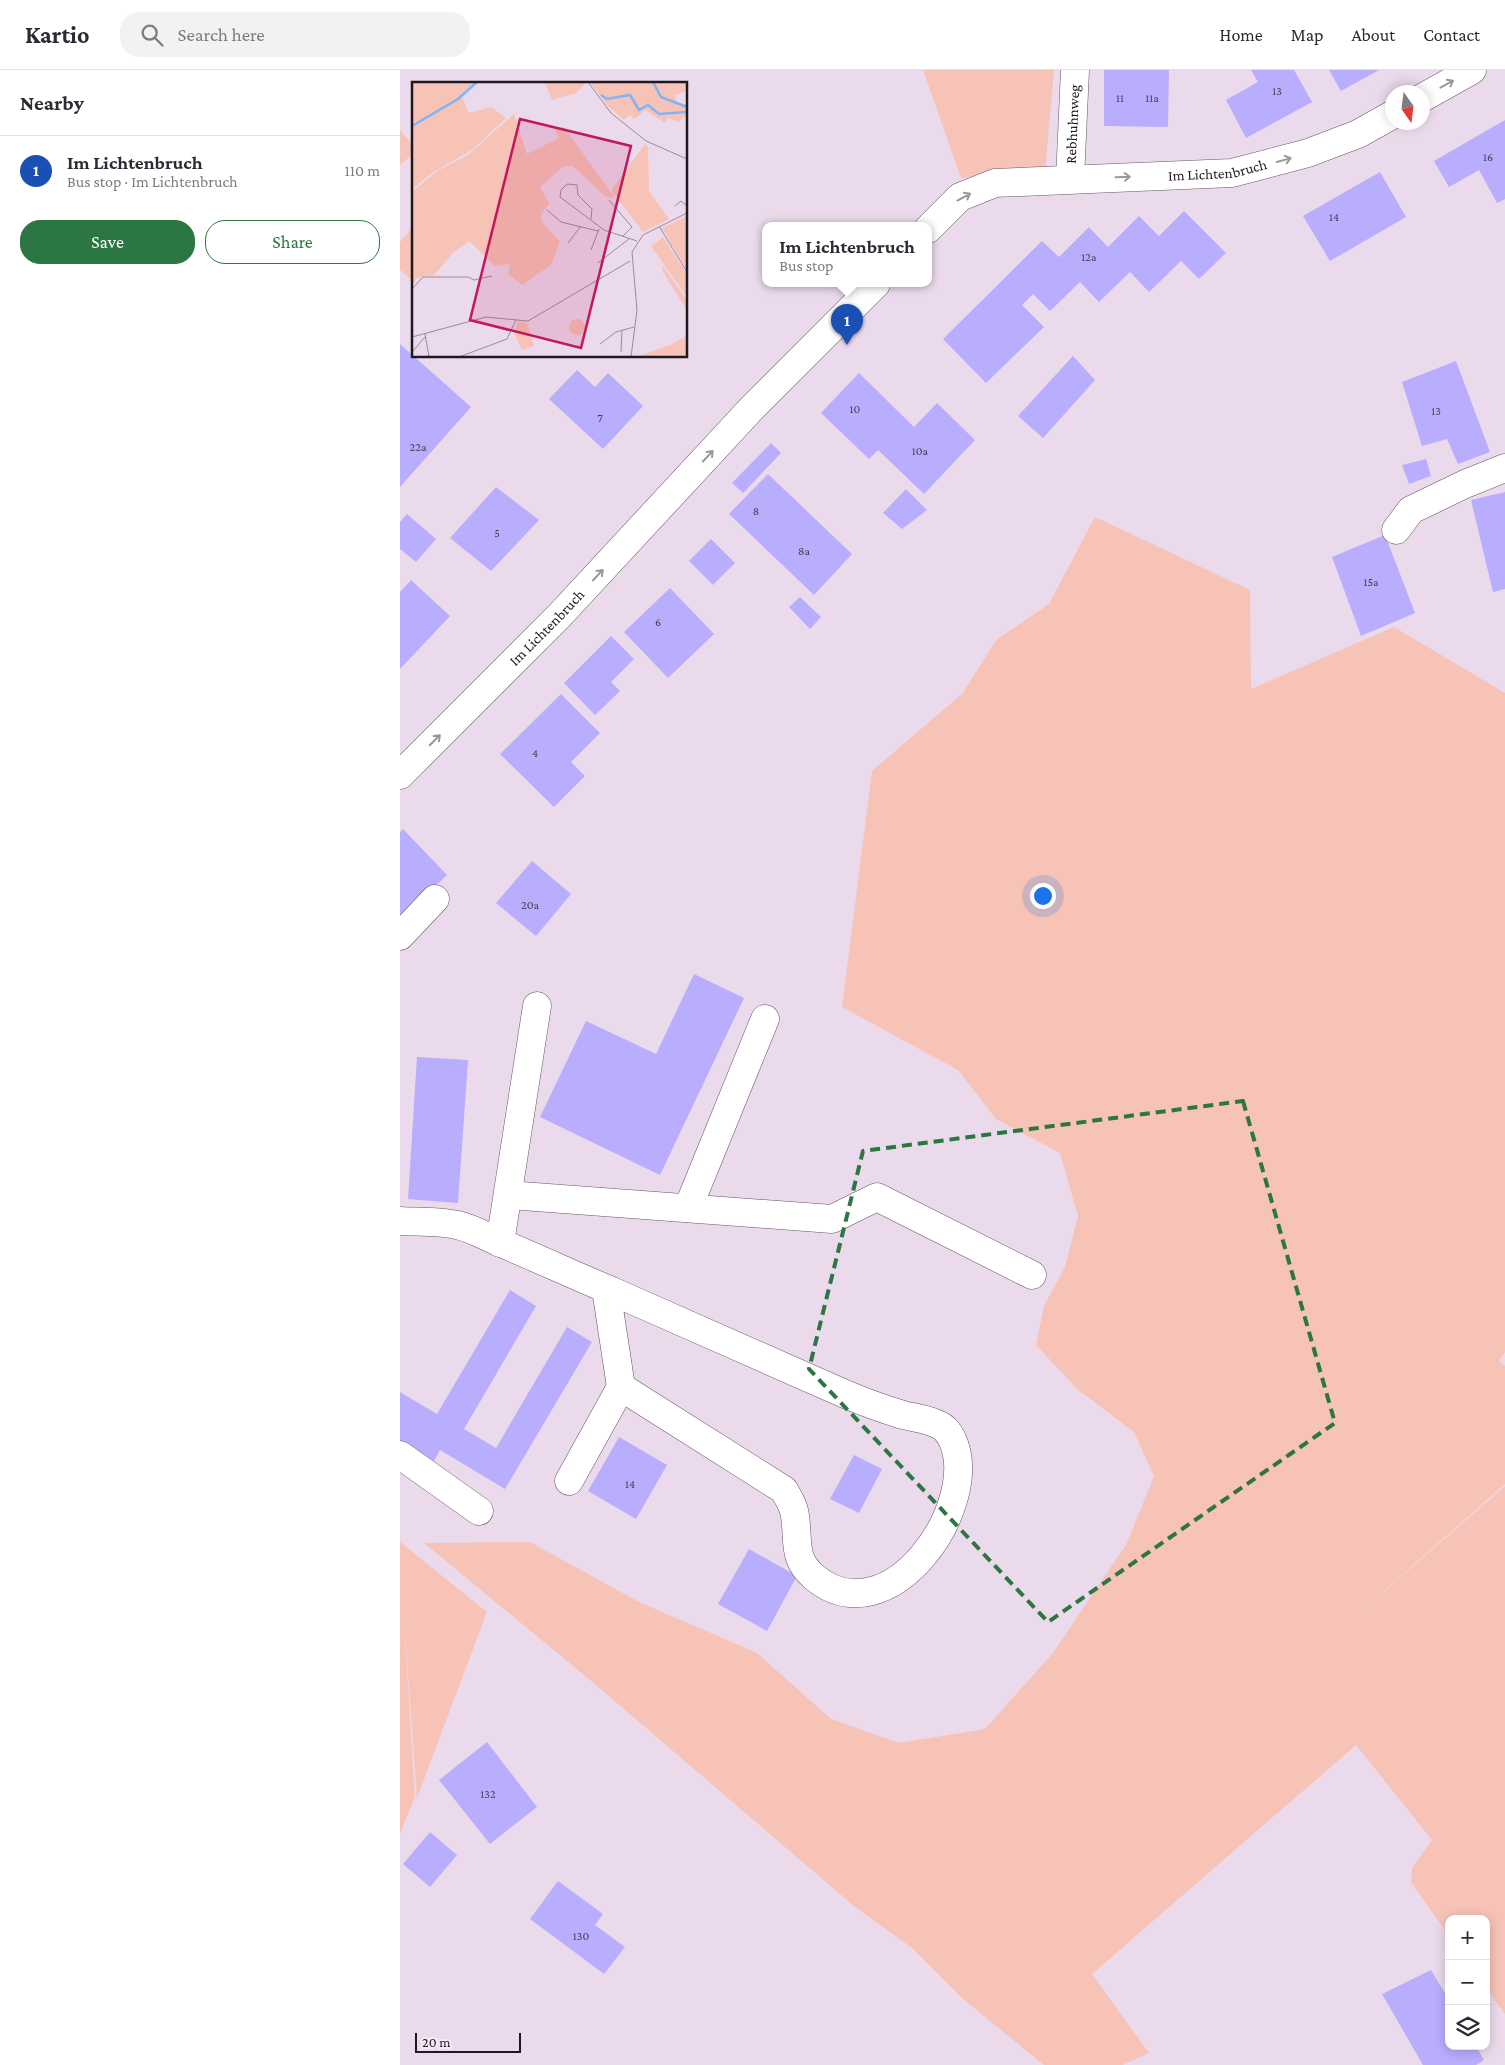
<!DOCTYPE html>
<meta charset="utf-8">
<style>
body{margin:0;font-family:"Crimson Pro",serif;background:#f2f2f3;color:#2b2b33}
.controls{position:absolute;right:15px;bottom:15px;display:grid;overflow:hidden;border-radius:10px;box-shadow:0 2px 12px #0003}
.controls button{width:45px;height:45px;display:grid;place-items:center;padding:0;border:0;border-bottom:1px solid #e1e1e2;background:#fff;color:#2b2b33;font:25px sans-serif}
.compass{position:absolute;left:985px;top:15px;width:45px;height:45px;border-radius:50%;background:#fff;box-shadow:0 2px 12px #0003;rotate:166deg}
.scale{position:absolute;left:15px;bottom:12px;width:106px;box-sizing:border-box;padding-left:5px;border:2px solid #1e181f;border-top:0;font-size:14px;line-height:18px;white-space:nowrap;color:#1e181f;-webkit-text-stroke:4px #f9e8f9;paint-order:stroke}
.you{position:absolute;left:642px;top:825px;width:18px;height:18px;margin:-12px;border:4px solid #fff;border-radius:50%;background:#1a73e8;box-shadow:0 0 0 8px #1a73e833}
.badge{display:grid;place-items:center;width:32px;height:32px;border-radius:50%;background:#2c7644;color:#fff;font-size:16px;font-weight:700}
.pin{position:absolute;translate:-50% -41px;filter:drop-shadow(0 1px 2px #0008)}
.pin::after{content:'';position:absolute;top:26px;width:18px;height:15px;background:inherit;clip-path:polygon(0 0,100% 0,50% 100%)}
.popup{position:absolute;left:362px;top:152px;width:170px;height:65px;box-sizing:border-box;display:grid;place-content:center;border-radius:10px;background:#fff;filter:drop-shadow(0 1px 4px #0005);font-size:16px;white-space:nowrap;color:#7c7c81}
.popup b{font-size:19px;color:#2b2b33}
.popup::after{content:'';position:absolute;left:50%;top:100%;margin-left:-10px;border:10px solid transparent;border-top-color:#fff}
.list{margin:0;padding:0;list-style:none}
h2{display:flex;justify-content:space-between;align-items:center;height:65px;margin:0;padding:0 20px;font-size:21px}
h2 small{font-size:16px;font-weight:400;color:#7c7c81}
.list li{display:grid;grid-template-columns:32px 1fr auto;gap:15px;align-items:center;box-sizing:border-box;height:70px;padding:0 20px;border-top:1px solid #e1e1e2}
.list b{display:block;font-size:19px;white-space:nowrap}
.list p{margin:0;font-size:16px;white-space:nowrap;color:#7c7c81}
.list em{font-size:16px;font-style:normal;color:#7c7c81}
.actions{display:flex;gap:10px;padding:15px 20px}
.actions a{flex:1;padding:11px 0;border:1px solid #2c7644;border-radius:20px;text-align:center;font-size:18px;color:#2c7644}
.actions .main{background:#2c7644;color:#fff}
.icon{flex:none;width:28px;height:28px;fill:none;stroke:currentColor;stroke-width:2;stroke-linecap:round;stroke-linejoin:round}
.map{position:relative;flex:none;width:1105px;height:1995px;overflow:hidden}
header{display:flex;align-items:center;gap:30px;box-sizing:border-box;height:70px;padding:0 25px;background:#fff;border-bottom:1px solid #e1e1e2}
header strong{font-size:24px}
nav{display:flex;gap:28px;margin-inline-start:auto;font-size:18px}
.search{width:350px;height:45px;background:#f2f2f3;display:flex;align-items:center;gap:12px;box-sizing:border-box;padding:0 18px;border-radius:20px;color:#7c7c81;font-size:19px}
main{display:flex}
aside{flex:1;background:#fff}
.map>svg:first-child{display:block}
.green{fill:#f6c3b6}
.building{fill:#b9adfd}
.lines{fill:none;stroke-linecap:round;stroke-linejoin:round}
.minor-casing{stroke:#635564;stroke-width:29}
.minor{stroke:#fff;stroke-width:28}
.oneway{stroke:#9a979a}
.marked{fill:none;stroke:#2c7644;stroke-width:4;stroke-dasharray:10 6;stroke-linejoin:round}
.labels{text-anchor:middle;stroke-width:4;stroke-linejoin:round;paint-order:stroke}
.number-label{font-size:12px;fill:#453d56}
.street-label{font-size:15px;fill:#1e181f;stroke:#f9e8f9}
.inset-river{fill:none;stroke:#80b4f7;stroke-width:2.5}
.inset-road{fill:none;stroke:#998c9a;stroke-width:1}
.view{fill:#c2185b;fill-opacity:0.15;stroke:#c2185b;stroke-width:2.5}
.inset-edge{fill:none;stroke:#1e181f;stroke-width:2.5}
</style>
<header>
<strong>Kartio</strong>
<div class="search"><svg class="icon" aria-label="search" viewBox="0 0 24 24"><circle cx="10" cy="10" r="6"/><path d="M15 15l6 6"/></svg>Search here</div>
<nav><a>Home</a><a>Map</a><a>About</a><a>Contact</a></nav>
</header>
<main>
<aside>
<h2>Nearby<small></small></h2>
<ul class="list">
<li><span class="badge" style="background:#1a4fb4">1</span><div><b>Im Lichtenbruch</b><p>Bus stop · Im Lichtenbruch</p></div><em>110 m</em></li>
</ul>
<div class="actions"><a class="main">Save</a><a>Share</a></div>
</aside>
<div class="map">
<svg width="1105" height="1995" viewBox="0 0 1105 1995">
<rect width="100%" height="100%" fill="#ebdaec"/>
<path class="green" d="M523,0H654L645,102L561,108Z
M0,60L14,76V83L0,95Z
M14,156V212L0,200V172Z
M695,447L850,520L851,619L994,557L1105,623V1282L1099,1291L1105,1296V1414L932,1567L1105,1416V1944L1086,1918V1849H1049V1866L1011,1812L1012,1798L1032,1770L956,1675L692,1904L749,1983L722,1995H644L563,1929L512,1878L454,1836L196,1615L24,1473L130,1472L239,1532L357,1583L431,1649L499,1673L585,1659L653,1583L727,1473L754,1406L734,1362L677,1319L636,1275L644,1236L665,1197L678,1146L660,1083L596,1049L558,1000L442,937L472,701L563,623L596,570L649,534Z
M0,1472L87,1542L17,1728L3,1533L15,1727L0,1763Z"/>
<path class="building" d="M704,0H769L768,57L704,56Z
M851,0H894L912,32L846,68L826,30L858,12Z
M929,0H979L941,21Z
M1105,50V129L1097,133L1079,100L1049,117L1034,91Z
M980,102L1006,147L930,191L903,146Z
M784,141L826,183L799,209L781,191L749,222L730,202L699,232L680,212L650,241L633,224L622,235L644,257L586,313L543,269L642,171L659,187L689,157L708,177L739,146L759,166Z
M0,274L71,337L0,417Z
M673,286L695,310L643,368L618,346Z
M1056,291L1090,382L1058,394L1047,369L1022,376L1002,312Z
M177,300L195,317L208,303L243,336L203,379L149,329Z
M459,303L514,357L537,333L575,370L524,424L478,380L469,389L421,343Z
M371,373L381,383L343,423L332,413Z
M1026,389L1031,406L1009,414L1002,395Z
M368,404L452,484L414,525L329,444Z
M96,417L139,450L91,501L50,468Z
M506,419L527,440L502,459L483,443Z
M1105,422V519L1093,522L1071,430Z
M7,444L36,469L16,492L0,479V452Z
M985,465L1015,543L961,566L932,487Z
M311,469L335,493L313,515L289,491Z
M11,510L50,546L0,599V522Z
M270,518L314,564L268,608L224,562Z
M400,527L421,547L410,559L389,537Z
M211,566L234,589L211,612L220,621L195,645L164,613Z
M161,624L200,663L171,692L185,706L154,737L100,684Z
M3,759L47,805L0,850V762Z
M132,791L171,824L136,866L96,833Z
M294,904L344,928L260,1105L140,1047L186,951L256,984Z
M17,987L68,990L58,1133L8,1129Z
M110,1220L136,1236L64,1359L96,1378L167,1257L192,1272L105,1419L40,1380L34,1391L0,1371V1322L37,1344Z
M219,1367L267,1395L236,1449L188,1421Z
M454,1385L482,1399L459,1443L430,1429Z
M349,1479L397,1506L367,1561L318,1534Z
M87,1672L137,1737L90,1774L39,1710Z
M30,1762L57,1785L30,1817L3,1794Z
M158,1811L203,1844L195,1855L225,1877L204,1904L130,1849Z
M1031,1900L1049,1930V1976H1076L1084,1990L1076,1995H1023L982,1924Z"/>
<g class="lines">
<defs>
<g id="minor">
<path d="M1022,28L1072,0"/>
<path id="s1" d="M670,109L675,0"/>
<path id="s2" d="M528,159L560,127L595,113L832,103L908,83L958,64L992,45"/>
<path d="M996,460L1011,440L1065,414L1105,398"/>
<path id="s3" d="M0,705L159,546L352,338L476,214"/>
<path d="M0,866L35,829"/>
<path d="M108,1125L432,1149L477,1127L632,1205"/>
<path d="M288,1138L365,949"/>
<path d="M0,1151C18,1152 39,1151 57,1155C72,1158 87,1167 101,1173C139,1189 176,1206 214,1222C291,1256 368,1290 445,1324C464,1332 483,1339 503,1345C515,1348 528,1349 539,1355C544,1357 549,1363 552,1369C583,1434 489,1570 414,1507C392,1488 399,1471 395,1446C394,1436 389,1429 384,1420L221,1317L206,1219"/>
<path d="M100,1173L137,936"/>
<path d="M0,1385L79,1441"/>
<path d="M169,1411L221,1317"/>
</g>
</defs>
<use href="#minor" class="minor-casing"/>
<use href="#minor" class="minor"/>
</g>
<defs><path id="oneway-shaft" d="M-6 0H5M1.5-3L5.5 0L1.5 3" fill="none" stroke-width="1.6" stroke-linecap="round" stroke-linejoin="round" transform="scale(1.25)"/></defs>
<g class="oneway">
<use href="#oneway-shaft" transform="translate(1047 14) rotate(-29)"/>
<use href="#oneway-shaft" transform="translate(884 90) rotate(-15)"/>
<use href="#oneway-shaft" transform="translate(723 107) rotate(-2)"/>
<use href="#oneway-shaft" transform="translate(564 127) rotate(-28)"/>
<use href="#oneway-shaft" transform="translate(308 386) rotate(-47)"/>
<use href="#oneway-shaft" transform="translate(198 505) rotate(-47)"/>
<use href="#oneway-shaft" transform="translate(35 670) rotate(-45)"/>
</g>
<path class="marked" d="M843,1031L935,1353L648,1552L409,1299L463,1081Z"/>
<g class="labels">
<g class="number-label">
<text x="877" y="25">13</text>
<text x="720" y="32">11</text>
<text x="752" y="32">11a</text>
<text x="1088" y="91">16</text>
<text x="934" y="151">14</text>
<text x="689" y="191">12a</text>
<text x="455" y="343">10</text>
<text x="1036" y="345">13</text>
<text x="200" y="352">7</text>
<text x="18" y="381">22a</text>
<text x="520" y="385">10a</text>
<text x="356" y="445">8</text>
<text x="97" y="467">5</text>
<text x="404" y="485">8a</text>
<text x="971" y="516">15a</text>
<text x="258" y="556">6</text>
<text x="135" y="687">4</text>
<text x="130" y="839">20a</text>
<text x="230" y="1418">14</text>
<text x="88" y="1728">132</text>
<text x="181" y="1870">130</text>
</g>
<g class="street-label">
<text dy="5" stroke="none"><textPath href="#s1" startOffset="55">Rebhuhnweg</textPath></text>
<text dy="5" stroke="none"><textPath href="#s2" startOffset="306">Im Lichtenbruch</textPath></text>
<text dy="5" stroke="none"><textPath href="#s3" startOffset="208">Im Lichtenbruch</textPath></text>
</g>
</g>
<g transform="translate(12 12)">
<rect width="275" height="275" fill="#ebdaec"/>
<path d="M0,0H64L49,12L57,31L79,25L94,36L60,68L18,92L0,108ZM133,0H172L173,2L164,11L140,18ZM178,0H275V9L262,13L266,21L275,23V33L266,40L256,36L253,41L233,28L223,37L217,33L212,38L195,23ZM102,32L115,72L147,56L143,47L152,45L203,116L193,114L161,84H152L128,105L137,121L129,133L130,140L148,160L139,183L110,203L96,192L98,182L83,184L57,159L41,171L22,193L5,196L0,205V110L25,89L56,73ZM233,62L236,65L237,109L257,137L231,150L199,108ZM275,134V188L250,146ZM251,155L275,192V215L239,164ZM250,183L275,218V228L251,190ZM157 245a8 8 0 1 1 16 0a8 8 0 1 1-16 0ZM106,239L115,241L122,264L110,268L102,251ZM275,254V275H224L258,263Z" fill="#f6c3b6"/>
<path class="inset-river" d="M241,0L249,15L275,25M189,13L195,17L218,13L227,28L236,23L247,32L275,30M0,44L46,17L65,0"/>
<path class="inset-road" d="M176,0L199,31L234,59L275,77M197,118L220,145L211,154M263,124L269,119L275,124M135,128L149,140L186,149M179,137L180,127L166,113L165,103L155,102L149,108L148,115L192,148L225,159M247,144L275,190M156,161L169,144M179,168L187,147M186,181L218,156M0,207L11,195H56L62,198L80,194M13,252L17,275M0,255L74,235L116,239L218,179M188,262L204,250L222,245M1,269L13,255M209,270L210,248M47,275L95,257L104,238M219,275L225,228L220,170L231,153L275,131"/>
<path class="view" d="M108,37L219,64L169,266L58,238Z"/>
<rect width="275" height="275" class="inset-edge"/>
</g>
</svg>
<div class="controls">
<button>+</button>
<button>−</button>
<button><svg class="icon" aria-label="layers" viewBox="0 0 24 24"><path d="M12 4l9 5-9 5-9-5zM3 14l9 5 9-5"/></svg></button>
</div>
<svg class="compass" viewBox="-18 -18 36 36"><path d="M0-13l5 13h-10z" fill="#e53935"/><path d="M0 13l5-13h-10z" fill="#7c7c81"/></svg>
<div class="scale">20 m</div>
<div class="you"></div>
<div class="pin badge" style="left:447px;top:275px;background:#1a4fb4">1</div>
<div class="popup"><b>Im Lichtenbruch</b>Bus stop</div>
</div>
</main>
